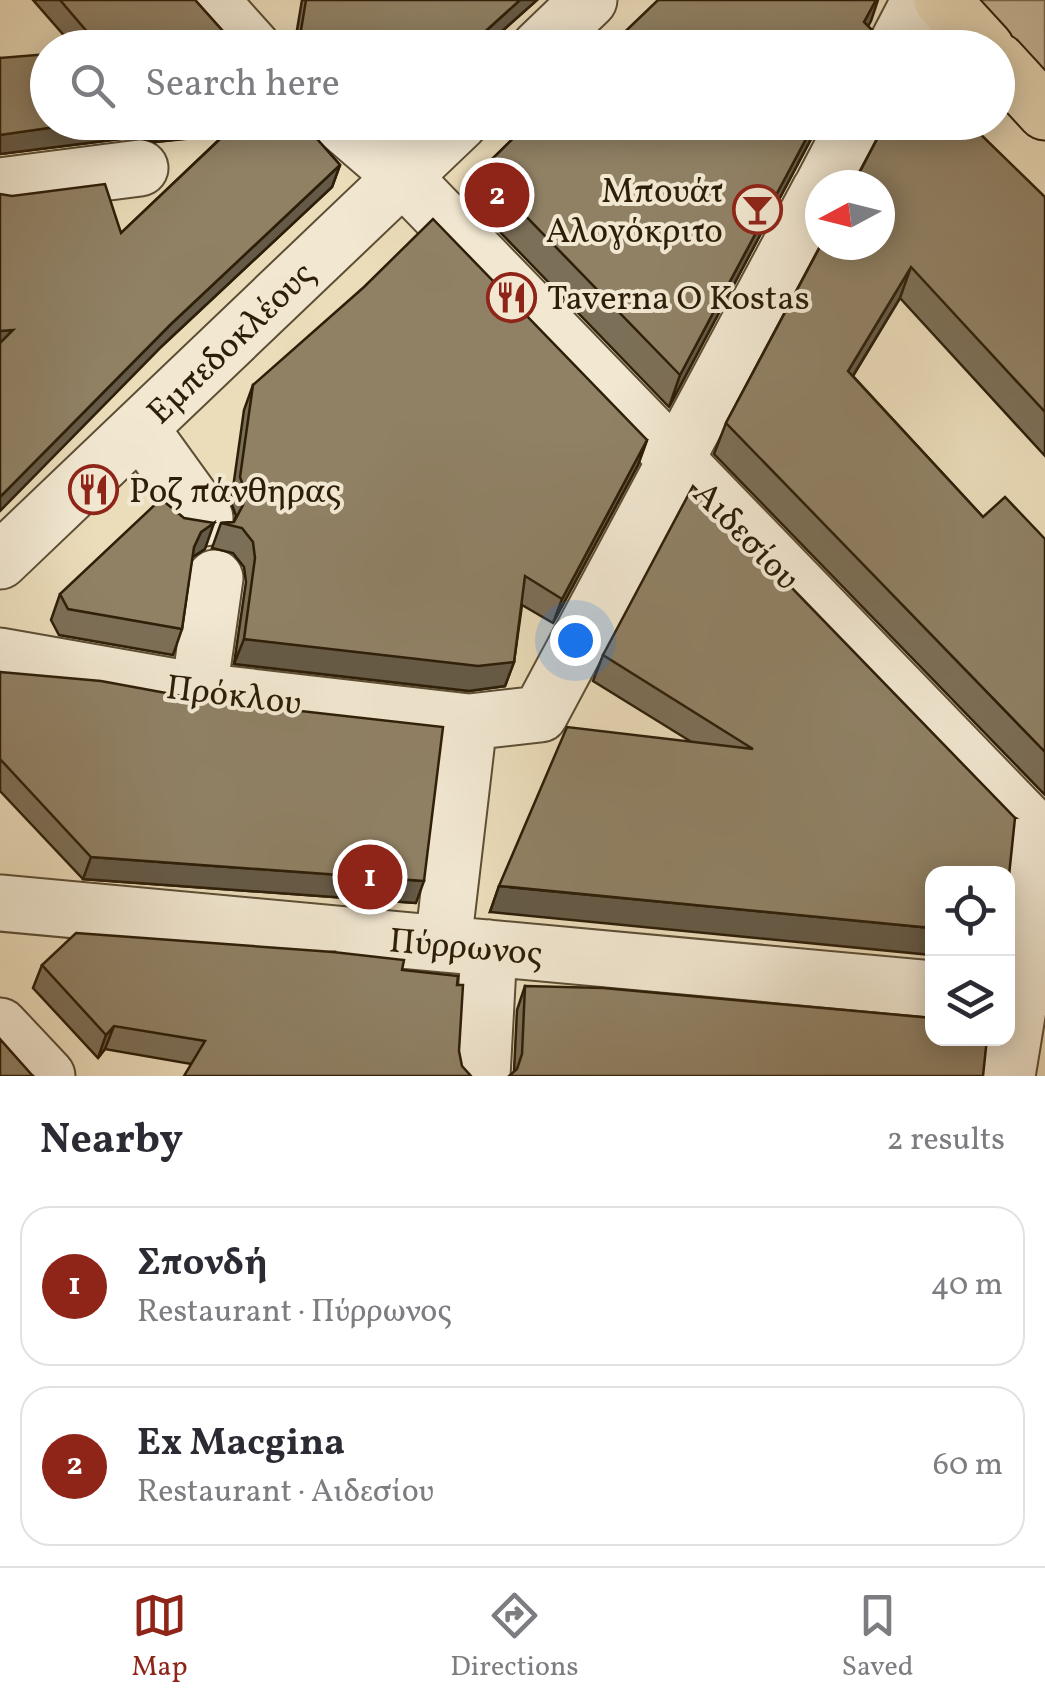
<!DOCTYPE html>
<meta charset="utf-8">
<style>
body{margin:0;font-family:Vollkorn,serif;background:#f7f7f7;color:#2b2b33}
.controls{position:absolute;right:30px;bottom:30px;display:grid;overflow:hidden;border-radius:20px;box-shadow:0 5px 25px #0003}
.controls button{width:90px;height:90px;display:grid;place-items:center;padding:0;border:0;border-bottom:2px solid #e1e1e2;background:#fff;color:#2b2b33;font:50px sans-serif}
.compass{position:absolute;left:805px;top:170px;width:90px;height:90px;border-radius:50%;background:#fff;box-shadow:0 5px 25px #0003;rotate:263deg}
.you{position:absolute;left:575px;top:640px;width:35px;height:35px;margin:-25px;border:8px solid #fff;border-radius:50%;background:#1a73e8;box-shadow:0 0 0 15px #1a73e833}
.badge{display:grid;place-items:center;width:65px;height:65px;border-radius:50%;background:#8f2418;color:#fff;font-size:32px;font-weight:700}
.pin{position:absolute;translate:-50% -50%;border:5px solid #fff;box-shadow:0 2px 10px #0006}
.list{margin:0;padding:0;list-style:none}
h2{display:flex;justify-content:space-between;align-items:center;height:130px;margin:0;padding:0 40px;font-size:42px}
h2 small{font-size:32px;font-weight:400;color:#7c7c81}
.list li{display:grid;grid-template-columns:65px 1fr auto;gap:30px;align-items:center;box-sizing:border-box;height:160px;margin:0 20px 20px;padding:0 20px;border:2px solid #e1e1e2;border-radius:30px}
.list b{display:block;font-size:38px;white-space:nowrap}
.list p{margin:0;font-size:32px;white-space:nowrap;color:#7c7c81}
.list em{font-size:32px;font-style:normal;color:#7c7c81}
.icon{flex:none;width:55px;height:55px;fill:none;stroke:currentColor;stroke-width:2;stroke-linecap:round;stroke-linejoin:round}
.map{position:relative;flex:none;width:1045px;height:1076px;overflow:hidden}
.search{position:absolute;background:#fff;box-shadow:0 5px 25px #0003;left:30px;right:30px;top:30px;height:110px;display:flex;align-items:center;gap:25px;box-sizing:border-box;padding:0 35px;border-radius:55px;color:#7c7c81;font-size:38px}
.sheet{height:490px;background:#fff}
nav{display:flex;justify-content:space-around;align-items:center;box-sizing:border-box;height:140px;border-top:2px solid #e1e1e2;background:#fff;font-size:28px;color:#7c7c81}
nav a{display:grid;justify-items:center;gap:5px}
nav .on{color:#8f2418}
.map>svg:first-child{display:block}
.green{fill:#cbbc9c;stroke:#7c6d52;stroke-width:2.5}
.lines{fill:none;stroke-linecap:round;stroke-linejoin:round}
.minor-casing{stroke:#5c4e34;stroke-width:59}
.major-casing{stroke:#2d1e08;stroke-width:59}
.minor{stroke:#f2e8d2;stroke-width:55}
.major{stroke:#ebdcba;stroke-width:55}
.wall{fill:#7c6f57;stroke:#2d1e08;stroke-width:2.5}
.shaded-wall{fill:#655a47;stroke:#2d1e08;stroke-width:2.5}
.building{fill:#908165;stroke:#2d1e08;stroke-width:2.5}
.labels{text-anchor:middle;stroke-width:8;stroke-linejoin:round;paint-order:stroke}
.poi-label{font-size:35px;fill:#2d1e08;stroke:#f2e8d2;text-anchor:start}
.street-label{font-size:35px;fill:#2d1e08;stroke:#f2e8d2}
</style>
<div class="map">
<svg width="1045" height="1076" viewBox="0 0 1045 1076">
<rect width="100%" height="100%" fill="#ebdcba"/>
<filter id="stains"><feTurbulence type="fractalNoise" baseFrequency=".002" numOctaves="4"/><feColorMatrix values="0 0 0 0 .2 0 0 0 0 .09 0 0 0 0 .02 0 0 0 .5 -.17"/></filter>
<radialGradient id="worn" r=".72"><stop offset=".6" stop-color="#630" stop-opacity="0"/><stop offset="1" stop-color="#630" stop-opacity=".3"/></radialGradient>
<path class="green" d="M946,0H1045V107Z"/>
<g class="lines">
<defs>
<path id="minor" d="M210,0L253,48
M539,48L589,0
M895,48L920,0
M339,122L403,177L1038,833L1020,997L1007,1076
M823,185L856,122
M0,186L140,168
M140,428L205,518
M0,561L460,122
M0,656L199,691L469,722L540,714L820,190
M199,691L215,578
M0,903L932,989
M443,944L469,722
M0,1026L47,1076
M482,1076L489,948"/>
<path id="major" d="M942,0L986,48
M998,61L1045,112"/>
</defs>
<use href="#minor" class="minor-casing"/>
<use href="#major" class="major-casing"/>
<use href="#minor" class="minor"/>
<use href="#major" class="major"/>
</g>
<path class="wall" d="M33,0H195L238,48H75Z
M302,0H537L483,48H294Z
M0,58L48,122H314L310,132L340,165L332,187L162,346L121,233L225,134L155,142L136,137L0,154Z
M530,122H820L669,407L470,201L481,170Z
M886,122L1045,197V456L900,298L853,376L983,517L1045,539V795L714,454L726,423Z
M253,385L647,440L638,465L553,623L522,605L514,662L505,686L469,691L234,664L246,582L244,567L233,553L212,548L221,523L234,522L236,516L231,502L244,410Z
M205,549L192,557L182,629L173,655L59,635L51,620L60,594Z
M603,655L1015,818L490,912L499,886L690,741L593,681Z
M0,672L416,903L83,879L0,791Z
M333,952L191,1064L105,1049L98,1058L33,988L42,965Z
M525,986L983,1076L514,1072L517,1010Z"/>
<path class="shaded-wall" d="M520,0H537L483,48H467Z
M876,0H878L871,21L856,48L864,22Z
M90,122H141L136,137L0,154V135L4,134Z
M162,122H246L242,133L155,142Z
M292,122H314L310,133Z
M815,122H820L669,407L680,375Z
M340,165L332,187L162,346L0,511V497L170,325Z
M911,267L900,298L837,402L848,371Z
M13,330L0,352V331Z
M647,440L638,465L553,623L562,599Z
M214,523L205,549L191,558L194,547L201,532Z
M244,639L514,662L505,686L469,691L234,664Z
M91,857L424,881L416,903L83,879Z
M499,886L932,928V955L490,912Z
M114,1026L105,1049L98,1058L106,1035Z"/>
<path class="building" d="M60,0H195L238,48H101Z
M306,0H520L467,48H298Z
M658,0H876L864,22L890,48H608Z
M48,54V122H90L0,135V58Z
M238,122H302L340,165L170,325L0,497V343L13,330L0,331V194L12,196L105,184L121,233Z
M530,122H815L680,375L481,170Z
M886,122H968L1045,197V412L911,267L848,371L983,517L1005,497L1045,539V752L726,423L821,245H880V185H853Z
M433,219L647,440L562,599L525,576L514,662L478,666L244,639L255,558L253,542L242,528L221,523L234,522L243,505L245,491L240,477L253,385L364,287Z
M693,486L1015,818L1008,885V874H932V928L499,886L567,727L753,749L603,655Z
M161,499L184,518L214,523L201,532L194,547L182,629L68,609L60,594Z
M0,672L101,681L204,700L443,727L424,881L91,857L0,759Z
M76,933L333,952L404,960L402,970L458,976L457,985H463L459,1051L462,1066L471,1076H184L205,1041L114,1026L106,1035L42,965Z
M525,986L603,988L932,1018V1038H987L983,1076H509L517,1069L522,1054Z
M0,1039L32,1075L34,1076H0Z"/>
<defs>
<symbol id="bar-ring" viewBox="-11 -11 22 22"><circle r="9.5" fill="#f2e8d2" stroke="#8f2418" stroke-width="1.5"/><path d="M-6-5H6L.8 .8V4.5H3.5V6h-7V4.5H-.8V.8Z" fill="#8f2418"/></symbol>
<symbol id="restaurant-ring" viewBox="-11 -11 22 22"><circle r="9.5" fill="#f2e8d2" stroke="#8f2418" stroke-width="1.5"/><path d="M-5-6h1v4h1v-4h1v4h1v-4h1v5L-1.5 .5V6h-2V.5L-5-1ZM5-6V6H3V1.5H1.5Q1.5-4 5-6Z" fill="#8f2418"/></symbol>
</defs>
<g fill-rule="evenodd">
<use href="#bar-ring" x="730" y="182" width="55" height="55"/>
<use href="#restaurant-ring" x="484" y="270" width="55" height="55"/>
<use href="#restaurant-ring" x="66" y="462" width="55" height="55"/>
</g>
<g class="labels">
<g class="poi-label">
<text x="723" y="202" text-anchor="end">Μπουάτ<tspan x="723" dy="40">Αλογόκριτο</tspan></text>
<text x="547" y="309">Taverna O Kostas</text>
<text x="129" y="502">Ροζ πάνθηρας</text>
</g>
<g class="street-label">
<text transform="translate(230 342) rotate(-44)" y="12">Εμπεδοκλέους</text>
<text transform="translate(747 535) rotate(46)" y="12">Αιδεσίου</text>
<text transform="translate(234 694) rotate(7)" y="12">Πρόκλου</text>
<text transform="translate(466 946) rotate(5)" y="12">Πύρρωνος</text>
</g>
</g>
<rect width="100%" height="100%" filter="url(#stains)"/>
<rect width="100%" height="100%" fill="url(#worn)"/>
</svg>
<div class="controls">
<button><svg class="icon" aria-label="locate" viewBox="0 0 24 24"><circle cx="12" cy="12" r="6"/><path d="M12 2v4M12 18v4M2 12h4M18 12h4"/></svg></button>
<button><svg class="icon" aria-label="layers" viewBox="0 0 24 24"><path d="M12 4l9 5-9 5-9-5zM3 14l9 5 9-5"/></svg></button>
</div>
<svg class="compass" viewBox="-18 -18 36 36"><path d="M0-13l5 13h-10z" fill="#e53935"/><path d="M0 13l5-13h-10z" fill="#7c7c81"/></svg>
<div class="you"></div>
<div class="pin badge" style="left:370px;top:877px">1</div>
<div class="pin badge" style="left:497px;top:195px">2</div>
<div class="search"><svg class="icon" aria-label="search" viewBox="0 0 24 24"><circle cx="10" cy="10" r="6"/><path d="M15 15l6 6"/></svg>Search here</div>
</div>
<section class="sheet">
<h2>Nearby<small>2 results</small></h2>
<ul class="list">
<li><span class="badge">1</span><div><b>Σπονδή</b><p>Restaurant · Πύρρωνος</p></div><em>40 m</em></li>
<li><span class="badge">2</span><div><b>Ex Macgina</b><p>Restaurant · Αιδεσίου</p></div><em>60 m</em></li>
</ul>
</section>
<nav>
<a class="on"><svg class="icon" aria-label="map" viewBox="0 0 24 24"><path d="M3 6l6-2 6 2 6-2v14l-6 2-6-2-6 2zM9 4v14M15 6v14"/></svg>Map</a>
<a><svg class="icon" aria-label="directions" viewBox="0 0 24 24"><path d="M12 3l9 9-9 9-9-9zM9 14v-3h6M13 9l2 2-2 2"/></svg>Directions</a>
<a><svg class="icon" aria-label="saved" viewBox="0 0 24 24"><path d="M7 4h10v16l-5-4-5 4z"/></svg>Saved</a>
</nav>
